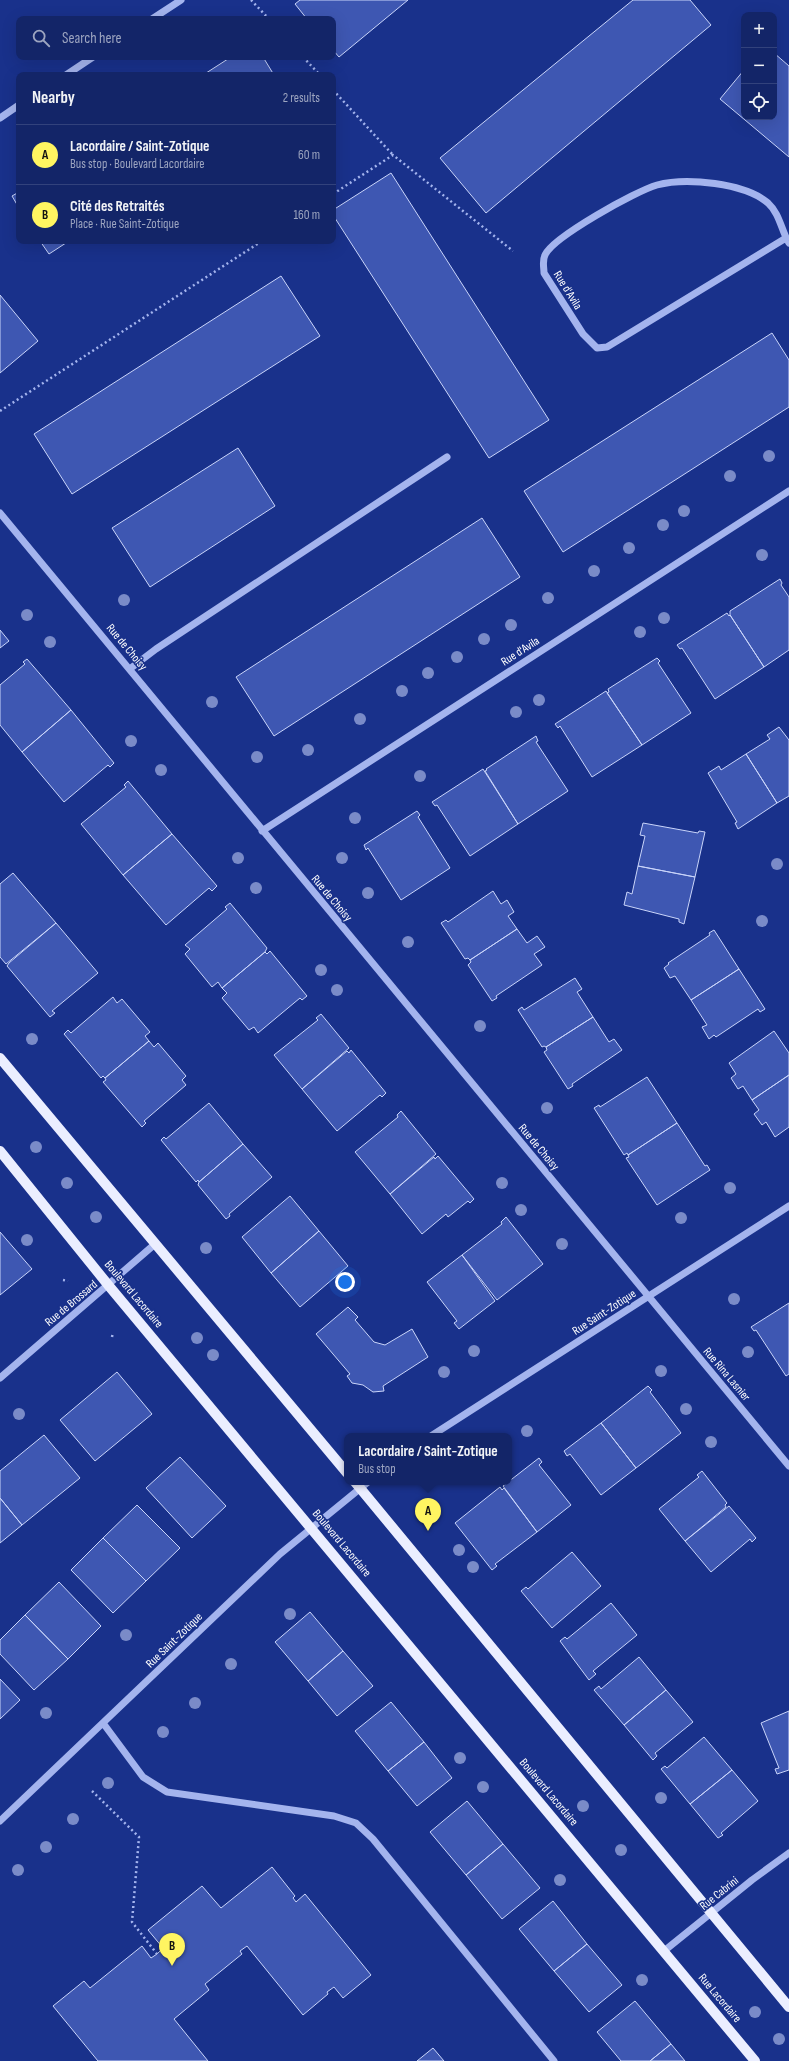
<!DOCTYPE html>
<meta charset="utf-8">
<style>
body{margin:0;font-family:"Sofia Sans Condensed",sans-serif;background:#203171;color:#f1f3f6}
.controls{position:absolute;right:12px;top:12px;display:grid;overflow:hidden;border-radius:8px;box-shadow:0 4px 16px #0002}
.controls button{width:36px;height:36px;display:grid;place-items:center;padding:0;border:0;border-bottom:1px solid #32427c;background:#132568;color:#f1f3f6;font:20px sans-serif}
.you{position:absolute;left:345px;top:1282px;width:14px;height:14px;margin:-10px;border:3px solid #fff;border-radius:50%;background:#1a73e8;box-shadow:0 0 0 6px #1a73e833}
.badge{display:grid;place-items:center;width:26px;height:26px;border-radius:50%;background:#fff561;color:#111;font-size:13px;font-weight:700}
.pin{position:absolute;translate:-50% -33px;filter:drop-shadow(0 1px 2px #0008)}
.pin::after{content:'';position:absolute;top:21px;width:14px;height:12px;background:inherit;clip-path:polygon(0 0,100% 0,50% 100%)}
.popup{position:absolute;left:344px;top:1433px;width:168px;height:52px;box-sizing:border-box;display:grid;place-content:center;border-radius:8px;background:#132568;filter:drop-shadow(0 1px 3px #0005);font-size:13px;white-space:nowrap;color:#9da5c0}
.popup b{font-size:15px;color:#f1f3f6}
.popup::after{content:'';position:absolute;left:50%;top:100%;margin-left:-8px;border:8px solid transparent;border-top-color:#132568}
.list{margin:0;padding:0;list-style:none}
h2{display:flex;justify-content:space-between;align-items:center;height:52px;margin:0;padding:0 16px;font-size:17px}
h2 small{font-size:13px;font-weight:400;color:#9da5c0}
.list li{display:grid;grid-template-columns:26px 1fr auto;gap:12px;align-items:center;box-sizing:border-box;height:60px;padding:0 16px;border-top:1px solid #32427c}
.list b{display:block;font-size:15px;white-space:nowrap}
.list p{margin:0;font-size:13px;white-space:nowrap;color:#9da5c0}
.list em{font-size:13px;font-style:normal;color:#9da5c0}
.icon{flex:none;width:22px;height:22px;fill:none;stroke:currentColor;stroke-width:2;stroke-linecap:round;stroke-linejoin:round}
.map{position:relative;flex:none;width:789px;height:2061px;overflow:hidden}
.search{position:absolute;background:#132568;box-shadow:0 4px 16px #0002;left:16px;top:16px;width:320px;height:44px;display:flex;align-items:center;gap:10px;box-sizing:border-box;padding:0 14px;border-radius:8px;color:#9da5c0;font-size:15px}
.panel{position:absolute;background:#132568;box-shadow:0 4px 16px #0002;left:16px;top:72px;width:320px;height:172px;border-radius:8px}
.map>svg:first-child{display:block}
.building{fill:#3e57b2;stroke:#cad5fa}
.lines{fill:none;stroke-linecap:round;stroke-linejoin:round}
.path{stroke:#a4b4ee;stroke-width:2.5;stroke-dasharray:2 3;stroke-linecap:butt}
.minor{stroke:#a4b4ee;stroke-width:7}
.major{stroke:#ebeeff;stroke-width:10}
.tree{fill:#7a8bc8}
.labels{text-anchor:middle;stroke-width:3.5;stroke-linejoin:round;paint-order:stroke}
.street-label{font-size:12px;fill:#fff;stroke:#19318b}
</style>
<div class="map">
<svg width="789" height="2061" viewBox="0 0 789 2061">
<rect width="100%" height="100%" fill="#19318b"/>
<path class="building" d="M300,0H408L339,57L333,50V19H307L295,4Z
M633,0H690L711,25L486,213L440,158Z
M774,53L789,66V157L720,99L744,70V117H774Z
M231,57H263L274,75H203Z
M391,173L549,420L489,458L333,215V210Z
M19,192V208L12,196Z
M40,241H69L49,254Z
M281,276L320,336L72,494L34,434Z
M0,295L38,341L0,373Z
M772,333L789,360V407L563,552L524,491Z
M238,448L275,506L150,587L112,528Z
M482,518L520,577L274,736L236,677Z
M780,579L782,583L781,585L789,597V650L764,667L730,615V611Z
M727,613L729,616L730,615L764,667L715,699L682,648L680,649L677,645Z
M0,630L9,641L0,648Z
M657,658L660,661L658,663L691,713L642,745L607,693L609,692L608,689Z
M27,659L71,710L22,752L0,725V685L25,664L23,662Z
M606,691L642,745L592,777L560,726L558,728L555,724Z
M71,710L114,763L110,767L108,765L64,802L22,752Z
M779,727L789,740V796L777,803L746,754L770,739L767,735Z
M536,736L538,741L536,742L568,791L518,824L485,771L487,770L486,769Z
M746,754L777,803L738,829L735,823L737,822L708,773L719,766L721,770Z
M483,769L518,824L470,856L437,805L435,806L432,802Z
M128,781L172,834L123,875L81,824L126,787L124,785Z
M417,811L420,815L418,817L450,868L401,900L368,848L366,850L364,845Z
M643,823L698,833L699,831L705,832L695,877L638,866L645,836L640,835Z
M172,834L217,886L212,891L209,888L166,925L123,875Z
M638,866L695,877L684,924L679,922V919L624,905L627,892L632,894Z
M13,873L56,923L6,964L0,957V884Z
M493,891L501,904L507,900L514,912L508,916L517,929L470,960L468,958L465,959L441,923L446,920L448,922Z
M230,903L267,948L265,952L222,988L218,982L212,987L185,954L190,949L185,945L227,909L225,907Z
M56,923L98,973L52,1011L55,1013L50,1017L7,966L9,963Z
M517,929L527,943L537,936L545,947L534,954L542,965L496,996L497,998L492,1001L468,965L471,962L470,960Z
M714,930L739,969L691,1000L675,976L670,978L664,968L669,964L668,963L710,935L709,933Z
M270,951L307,996L302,1000L300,998L258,1033L254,1027L249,1030L222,998L227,993L222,988L265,952L267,954Z
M739,969L765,1009L760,1012L758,1009L716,1037L714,1035L709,1039L702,1027L707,1025L691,1000Z
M575,978L582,989L577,992L593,1017L546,1047L544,1046L542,1047L518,1010L522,1007L524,1010Z
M113,997L117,1003L122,999L150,1032L145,1036L149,1041L105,1078L103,1076L101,1078L64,1034L68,1030L71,1033Z
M321,1014L349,1048L302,1089L274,1055L318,1020L316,1018Z
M593,1017L609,1042L614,1039L622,1050L572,1084L573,1086L568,1089L544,1052L547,1050L546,1047Z
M774,1031L789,1053V1075L752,1100L743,1086L738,1089L731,1078L736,1074L729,1063Z
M149,1041L154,1047L158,1043L186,1076L182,1080L186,1085L144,1121L146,1123L142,1127L103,1082L106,1080L105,1078Z
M351,1050L386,1093L382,1097L380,1095L337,1131L302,1089L347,1051L349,1053Z
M789,1075V1127L775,1137L766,1122L762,1125L754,1114L759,1110L752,1100Z
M647,1077L677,1123L628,1155L627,1153L624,1155L594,1108L599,1105L600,1107Z
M209,1103L243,1144L199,1182L198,1180L196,1182L161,1140L164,1137L166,1139Z
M401,1111L436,1154L390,1194L355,1152L398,1117L397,1115Z
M677,1123L705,1166L707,1165L710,1170L657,1205L626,1158L629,1157L628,1155Z
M243,1144L272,1177L229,1214L230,1216L226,1219L198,1185L199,1182Z
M438,1156L474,1199L470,1203L468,1201L448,1217L446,1214L422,1234L390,1194L434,1157L435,1159Z
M290,1196L319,1231L271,1273L242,1237Z
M506,1217L543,1264L497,1300L462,1255L502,1224L501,1222Z
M319,1231L348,1266L300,1307L271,1273Z
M0,1232L32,1269L0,1295Z
M462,1255L495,1301L459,1329L454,1323L457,1321L427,1282Z
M789,1303V1374L786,1376L756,1330L754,1331L751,1327Z
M348,1307L358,1317L355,1320L374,1342L385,1345L412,1329L428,1357L383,1386L384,1391L373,1392L363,1385L352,1383L347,1376L350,1374L316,1334Z
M117,1372L152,1414L95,1461L60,1420Z
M648,1386L652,1390L650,1392L681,1433L636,1468L601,1423Z
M601,1423L636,1468L601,1495L570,1454L567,1456L564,1451Z
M44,1435L80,1478L22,1525L0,1498V1471Z
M180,1457L226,1506L192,1538L146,1488Z
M539,1458L542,1462L539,1465L571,1505L537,1532L503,1486Z
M702,1471L727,1503L725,1505L726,1507L685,1541L659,1509L699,1477L697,1475Z
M500,1487L502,1490L504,1488L537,1532L495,1564L497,1566L492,1570L455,1523Z
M0,1498L22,1525L0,1543Z
M137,1505L180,1548L146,1581L103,1538Z
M729,1506L756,1538L752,1542L750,1539L711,1572L685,1541Z
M103,1538L146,1581L113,1613L71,1570Z
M572,1552L601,1586L552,1628L521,1591L526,1587L528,1589Z
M59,1582L101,1626L68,1659L25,1615Z
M611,1603L637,1635L593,1671L596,1674L589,1680L560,1641L565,1637L567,1639Z
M310,1612L343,1651L308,1681L275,1642Z
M25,1615L68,1659L34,1690L0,1654V1640Z
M343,1651L373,1686L337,1716L308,1681Z
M639,1657L666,1690L624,1725L594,1690L599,1686L601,1689Z
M0,1679L20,1700L0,1719Z
M666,1690L693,1722L655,1753L657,1756L653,1760L624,1725Z
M391,1702L424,1742L388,1771L355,1731Z
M789,1711V1770L777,1774L775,1769L779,1768L761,1723Z
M704,1737L732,1770L690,1804L661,1769L665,1766L667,1768Z
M424,1742L452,1778L417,1806L388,1771Z
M732,1770L758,1801L721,1833L723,1835L718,1838L690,1804Z
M467,1801L503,1844L466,1875L430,1832Z
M503,1844L540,1888L502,1919L466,1875Z
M272,1867L295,1896L293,1898L296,1902L305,1894L371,1975L343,1998L334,1987L327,1992L328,1994L303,2015L247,1946L240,1951L242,1954L205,1984L209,1990L174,2019L208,2061H98L53,2006L84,1981L90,1988L142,1946L151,1958L157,1954L163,1948L148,1930L202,1886L221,1908Z
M553,1901L587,1944L554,1971L519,1929Z
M587,1944L622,1985L589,2012L554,1971Z
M635,2001L671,2044L650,2061H621L597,2032Z
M671,2044L685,2061H650Z
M433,2048L444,2061H417Z"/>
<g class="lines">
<path class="path" d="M251,0L269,19
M303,57L320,75
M333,90L393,155
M333,194L393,155L513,251
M0,411L262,241
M63,1280L68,1281
M112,1337L113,1332
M92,1791L139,1837L132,1922L157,1954"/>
<path class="minor" d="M152,19L181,0
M66,75L93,57
M0,118L19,105
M786,238L607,347L597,348L583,334L544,273C544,267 542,261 545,255C553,237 636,191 657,185C686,177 745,183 768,203C780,214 781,230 789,243
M0,513L789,1466
M131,668L156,649L447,457
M262,831L789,491
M0,1378L155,1244
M431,1436L789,1206
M103,1723L143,1777L167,1792L334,1816L356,1823L373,1839L554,2061
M0,1821L280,1554L368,1482
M664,1951L752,1880L789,1853"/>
<path class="major" d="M0,1058L347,1473
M0,1151L109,1286L755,2061
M355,1482L789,2007"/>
</g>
<g class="tree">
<circle cx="769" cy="456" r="6"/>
<circle cx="730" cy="476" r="6"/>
<circle cx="684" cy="511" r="6"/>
<circle cx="663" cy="525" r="6"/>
<circle cx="629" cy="548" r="6"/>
<circle cx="762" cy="555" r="6"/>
<circle cx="594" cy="571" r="6"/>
<circle cx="548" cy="598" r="6"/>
<circle cx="124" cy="600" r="6"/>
<circle cx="27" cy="615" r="6"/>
<circle cx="664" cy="618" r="6"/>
<circle cx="511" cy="625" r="6"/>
<circle cx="640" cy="632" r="6"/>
<circle cx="484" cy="639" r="6"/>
<circle cx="50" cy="642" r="6"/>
<circle cx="457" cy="657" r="6"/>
<circle cx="428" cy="673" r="6"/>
<circle cx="402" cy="691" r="6"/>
<circle cx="539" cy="700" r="6"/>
<circle cx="212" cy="702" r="6"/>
<circle cx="516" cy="712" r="6"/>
<circle cx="360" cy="719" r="6"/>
<circle cx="131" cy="741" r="6"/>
<circle cx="308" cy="750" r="6"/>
<circle cx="257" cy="757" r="6"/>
<circle cx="161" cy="770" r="6"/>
<circle cx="420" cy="776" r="6"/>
<circle cx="355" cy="818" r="6"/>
<circle cx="238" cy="858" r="6"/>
<circle cx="342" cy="858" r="6"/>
<circle cx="777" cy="864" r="6"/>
<circle cx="256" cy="888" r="6"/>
<circle cx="368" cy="893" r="6"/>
<circle cx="762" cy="921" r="6"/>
<circle cx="408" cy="942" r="6"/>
<circle cx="321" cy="970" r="6"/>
<circle cx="337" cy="990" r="6"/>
<circle cx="480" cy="1026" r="6"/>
<circle cx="32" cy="1039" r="6"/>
<circle cx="547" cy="1108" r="6"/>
<circle cx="36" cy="1147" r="6"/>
<circle cx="67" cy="1183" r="6"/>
<circle cx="502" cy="1183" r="6"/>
<circle cx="730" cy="1188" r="6"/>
<circle cx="521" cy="1210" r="6"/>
<circle cx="96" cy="1217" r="6"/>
<circle cx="681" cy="1218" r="6"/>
<circle cx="27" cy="1240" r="6"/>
<circle cx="562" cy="1244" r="6"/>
<circle cx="206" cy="1248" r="6"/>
<circle cx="734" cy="1299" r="6"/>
<circle cx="197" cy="1338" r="6"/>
<circle cx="474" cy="1351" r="6"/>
<circle cx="748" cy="1352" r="6"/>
<circle cx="213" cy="1355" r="6"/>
<circle cx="661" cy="1371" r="6"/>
<circle cx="444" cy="1372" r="6"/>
<circle cx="686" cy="1409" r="6"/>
<circle cx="19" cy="1414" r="6"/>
<circle cx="527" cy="1431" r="6"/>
<circle cx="711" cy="1442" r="6"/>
<circle cx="459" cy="1550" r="6"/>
<circle cx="473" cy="1567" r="6"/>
<circle cx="290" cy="1614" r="6"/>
<circle cx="126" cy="1635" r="6"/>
<circle cx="231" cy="1664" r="6"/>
<circle cx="195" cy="1703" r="6"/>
<circle cx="46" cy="1713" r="6"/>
<circle cx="163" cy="1732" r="6"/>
<circle cx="460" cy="1758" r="6"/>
<circle cx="108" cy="1783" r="6"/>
<circle cx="483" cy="1787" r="6"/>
<circle cx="661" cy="1798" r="6"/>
<circle cx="583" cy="1806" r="6"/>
<circle cx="73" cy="1819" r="6"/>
<circle cx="46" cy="1847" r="6"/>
<circle cx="621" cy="1850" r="6"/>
<circle cx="18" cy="1870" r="6"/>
<circle cx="560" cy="1880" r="6"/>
<circle cx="642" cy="1980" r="6"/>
<circle cx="755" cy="2012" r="6"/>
<circle cx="779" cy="2039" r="6"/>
</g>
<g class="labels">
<g class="street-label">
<text transform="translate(568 290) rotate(58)" y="4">Rue d'Avila</text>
<text transform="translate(127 647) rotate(50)" y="4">Rue de Choisy</text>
<text transform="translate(520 651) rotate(-33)" y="4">Rue d'Avila</text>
<text transform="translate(332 898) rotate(50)" y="4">Rue de Choisy</text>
<text transform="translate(539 1147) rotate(50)" y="4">Rue de Choisy</text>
<text transform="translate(134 1294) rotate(50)" y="4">Boulevard Lacordaire</text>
<text transform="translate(71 1303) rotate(-40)" y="4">Rue de Brossard</text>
<text transform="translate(604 1312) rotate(-33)" y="4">Rue Saint-Zotique</text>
<text transform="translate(727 1374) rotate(50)" y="4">Rue Rina Lasnier</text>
<text transform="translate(342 1543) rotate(50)" y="4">Boulevard Lacordaire</text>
<text transform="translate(174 1640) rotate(-44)" y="4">Rue Saint-Zotique</text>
<text transform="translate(549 1792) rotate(50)" y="4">Boulevard Lacordaire</text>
<text transform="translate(719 1893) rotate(-39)" y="4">Rue Cabrini</text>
<text transform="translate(720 1998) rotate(50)" y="4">Rue Lacordaire</text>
</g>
</g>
</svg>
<div class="controls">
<button>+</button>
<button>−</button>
<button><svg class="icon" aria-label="locate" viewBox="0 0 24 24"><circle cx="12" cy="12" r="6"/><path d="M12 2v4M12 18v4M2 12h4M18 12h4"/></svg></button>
</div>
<div class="you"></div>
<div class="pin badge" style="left:428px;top:1531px">A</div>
<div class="popup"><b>Lacordaire / Saint-Zotique</b>Bus stop</div>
<div class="pin badge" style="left:172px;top:1966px">B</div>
<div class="search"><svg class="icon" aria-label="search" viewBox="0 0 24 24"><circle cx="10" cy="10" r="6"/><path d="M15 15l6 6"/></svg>Search here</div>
<section class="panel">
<h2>Nearby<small>2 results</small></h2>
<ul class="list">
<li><span class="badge">A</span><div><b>Lacordaire / Saint-Zotique</b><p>Bus stop · Boulevard Lacordaire</p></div><em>60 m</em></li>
<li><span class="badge">B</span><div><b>Cité des Retraités</b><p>Place · Rue Saint-Zotique</p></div><em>160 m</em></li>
</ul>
</section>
</div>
